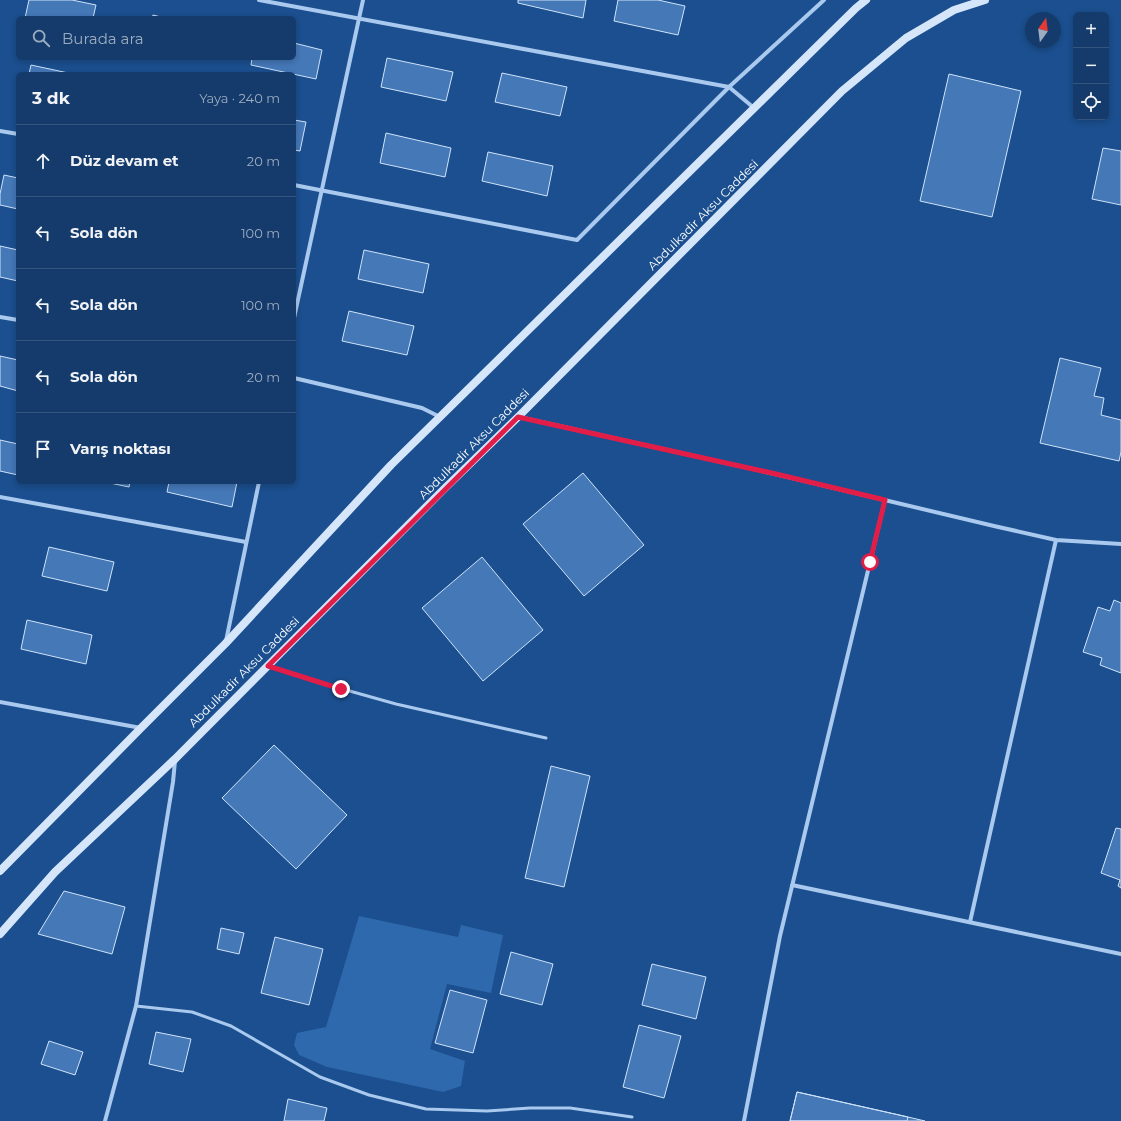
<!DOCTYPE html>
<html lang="tr">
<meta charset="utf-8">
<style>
body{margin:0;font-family:Montserrat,sans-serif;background:#214673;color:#f1f3f6}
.controls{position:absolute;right:12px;top:12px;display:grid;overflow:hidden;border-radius:6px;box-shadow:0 2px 6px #0003}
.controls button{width:36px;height:36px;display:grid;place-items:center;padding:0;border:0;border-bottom:1px solid #33557e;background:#143b6b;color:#f1f3f6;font:20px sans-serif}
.compass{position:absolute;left:1025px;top:12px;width:36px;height:36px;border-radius:50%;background:#143b6b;box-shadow:0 2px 6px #0003;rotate:14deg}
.stop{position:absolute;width:12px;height:12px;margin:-9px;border:3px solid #e11d48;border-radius:50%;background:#fff}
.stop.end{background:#e11d48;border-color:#fff;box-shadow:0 1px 4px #0008}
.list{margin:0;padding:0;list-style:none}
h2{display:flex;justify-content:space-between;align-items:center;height:52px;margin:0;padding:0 16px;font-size:17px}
h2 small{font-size:13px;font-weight:400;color:#9dadc1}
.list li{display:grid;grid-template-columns:26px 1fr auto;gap:12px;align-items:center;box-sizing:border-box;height:72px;padding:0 16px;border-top:1px solid #33557e}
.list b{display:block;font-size:15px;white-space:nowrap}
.list em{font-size:13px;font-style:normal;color:#9dadc1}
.icon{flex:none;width:22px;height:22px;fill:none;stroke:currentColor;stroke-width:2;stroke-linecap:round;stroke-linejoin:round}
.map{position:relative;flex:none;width:1121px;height:1121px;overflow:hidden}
.search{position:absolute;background:#143b6b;box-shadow:0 2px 6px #0003;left:16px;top:16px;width:280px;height:44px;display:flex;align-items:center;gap:10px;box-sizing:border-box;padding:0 14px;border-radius:6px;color:#9dadc1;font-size:15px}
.panel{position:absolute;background:#143b6b;box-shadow:0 2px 6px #0003;left:16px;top:72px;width:280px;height:412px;border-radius:6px}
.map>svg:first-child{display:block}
.green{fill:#2e69ad}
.building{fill:#4478b7;stroke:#cfe3fa}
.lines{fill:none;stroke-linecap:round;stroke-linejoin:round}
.service{stroke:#a9c9ee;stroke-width:3}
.minor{stroke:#a9c9ee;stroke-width:4}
.secondary{stroke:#d6e6fa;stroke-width:8}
.route{stroke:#e11d48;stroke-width:5}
.labels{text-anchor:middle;stroke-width:3.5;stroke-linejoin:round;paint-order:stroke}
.street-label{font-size:12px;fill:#fff;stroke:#1b4f8f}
</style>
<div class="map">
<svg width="1121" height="1121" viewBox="0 0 1121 1121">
<rect width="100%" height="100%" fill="#1b4f8f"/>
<path class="green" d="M359,916L458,937L461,925L503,935L491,993L447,984L430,1049L465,1061L461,1086L443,1092L327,1067L299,1055L294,1045L297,1033L326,1027Z"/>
<path class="building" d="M29,0H72L96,5L93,18H25Z
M518,0H586L583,18L518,3Z
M618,0H658L685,6L678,35L614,21Z
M153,15L165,18H152Z
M294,43L322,50L316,79L251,65L252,58H294Z
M387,58L453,72L446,101L381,87Z
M31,65L73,74H29Z
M502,73L567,87L560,116L495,102Z
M949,74L1021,91L992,217L920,201Z
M294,120L306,122L300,151L294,150Z
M386,133L451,148L445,177L380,163Z
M1103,148L1121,151V205L1092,199Z
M488,152L553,166L547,196L482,181Z
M4,175L18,178V209L0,205V194Z
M0,246L18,250V281L0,277Z
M364,250L429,264L423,293L358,279Z
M349,311L414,326L407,355L342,341Z
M0,356L18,360V391L0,386Z
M1060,358L1101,368L1094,396L1104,398L1101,415L1121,420V452L1119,461L1040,443Z
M0,440L18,444V475L0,471Z
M583,473L644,545L584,596L523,524Z
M105,482H130L129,487Z
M169,482H237L232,507L167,492Z
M49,547L114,562L107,591L42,576Z
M482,557L543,630L483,681L422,608Z
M1114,600L1121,603V673L1100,665L1102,658L1083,652L1098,607L1110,611Z
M27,620L92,635L86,664L21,649Z
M274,745L347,815L296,869L222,798Z
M551,766L590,776L564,887L525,878Z
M1116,828L1121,829V888L1118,886L1120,880L1101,873Z
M64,891L125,907L112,954L38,934Z
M221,928L244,933L239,954L217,949Z
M275,937L323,949L309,1005L261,993Z
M511,952L553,964L542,1005L500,994Z
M652,964L706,977L696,1019L642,1005Z
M450,990L487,1000L473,1053L435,1043Z
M639,1025L681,1036L664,1098L623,1087Z
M156,1032L191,1039L183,1072L149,1064Z
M49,1041L83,1052L75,1075L41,1064Z
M797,1092L908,1117L925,1121H790Z
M797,1092L908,1117L907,1121H790Z
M288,1099L327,1108L324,1121H284Z"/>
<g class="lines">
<path class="service" d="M269,666L314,681L396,704L546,738
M136,1006L192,1012L231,1026L320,1077L369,1095L426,1109L487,1111L530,1108H570L632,1117"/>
<path class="minor" d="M259,0L729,87L754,108
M0,131L18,134
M294,185L577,240L729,87L824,0
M0,317L18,320
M294,318L363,0
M294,378L422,408L440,417
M519,417L775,474L994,526L1056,540L1121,544
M0,497L246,542
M226,641L259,482
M0,702L141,728
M792,885L1121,954
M970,922L1056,540
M105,1121L136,1006L173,782L175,761
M744,1121L780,936L885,500"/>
<path class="secondary" d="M0,871L141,728L225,644L391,465L856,8L866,0
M0,934L55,872L175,759L443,490L518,417L842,91L906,38L954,10L985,0"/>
</g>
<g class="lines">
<path class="route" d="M341,689L268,666L518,417L776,474L885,500L870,562"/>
</g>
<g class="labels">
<g class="street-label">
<text transform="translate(703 215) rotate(-45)" y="4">Abdulkadir Aksu Caddesi</text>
<text transform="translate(474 444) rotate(-45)" y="4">Abdulkadir Aksu Caddesi</text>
<text transform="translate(244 672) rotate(-45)" y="4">Abdulkadir Aksu Caddesi</text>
</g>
</g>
</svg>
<div class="controls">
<button>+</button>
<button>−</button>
<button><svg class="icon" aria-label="locate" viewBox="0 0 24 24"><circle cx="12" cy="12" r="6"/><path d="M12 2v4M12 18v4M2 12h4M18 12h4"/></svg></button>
</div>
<svg class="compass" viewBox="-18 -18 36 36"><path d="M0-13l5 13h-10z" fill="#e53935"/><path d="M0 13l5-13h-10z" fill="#9dadc1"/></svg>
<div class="stop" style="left:870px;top:562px"></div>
<div class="stop end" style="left:341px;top:689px"></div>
<div class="search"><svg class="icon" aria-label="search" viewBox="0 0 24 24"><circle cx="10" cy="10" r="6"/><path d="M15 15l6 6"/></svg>Burada ara</div>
<section class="panel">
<h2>3 dk<small>Yaya · 240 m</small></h2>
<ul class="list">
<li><svg class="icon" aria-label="ahead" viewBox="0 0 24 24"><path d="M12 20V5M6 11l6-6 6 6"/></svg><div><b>Düz devam et</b></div><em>20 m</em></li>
<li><svg class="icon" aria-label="left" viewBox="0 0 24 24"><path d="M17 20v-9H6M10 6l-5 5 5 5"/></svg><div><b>Sola dön</b></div><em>100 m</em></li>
<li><svg class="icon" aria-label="left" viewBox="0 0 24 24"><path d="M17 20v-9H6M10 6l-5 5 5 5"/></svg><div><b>Sola dön</b></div><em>100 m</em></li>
<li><svg class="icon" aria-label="left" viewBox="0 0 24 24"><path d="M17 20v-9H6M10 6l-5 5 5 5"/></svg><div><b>Sola dön</b></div><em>20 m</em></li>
<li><svg class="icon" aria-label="arrive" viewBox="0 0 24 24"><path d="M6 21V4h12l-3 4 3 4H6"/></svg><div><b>Varış noktası</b></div></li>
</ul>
</section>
</div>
